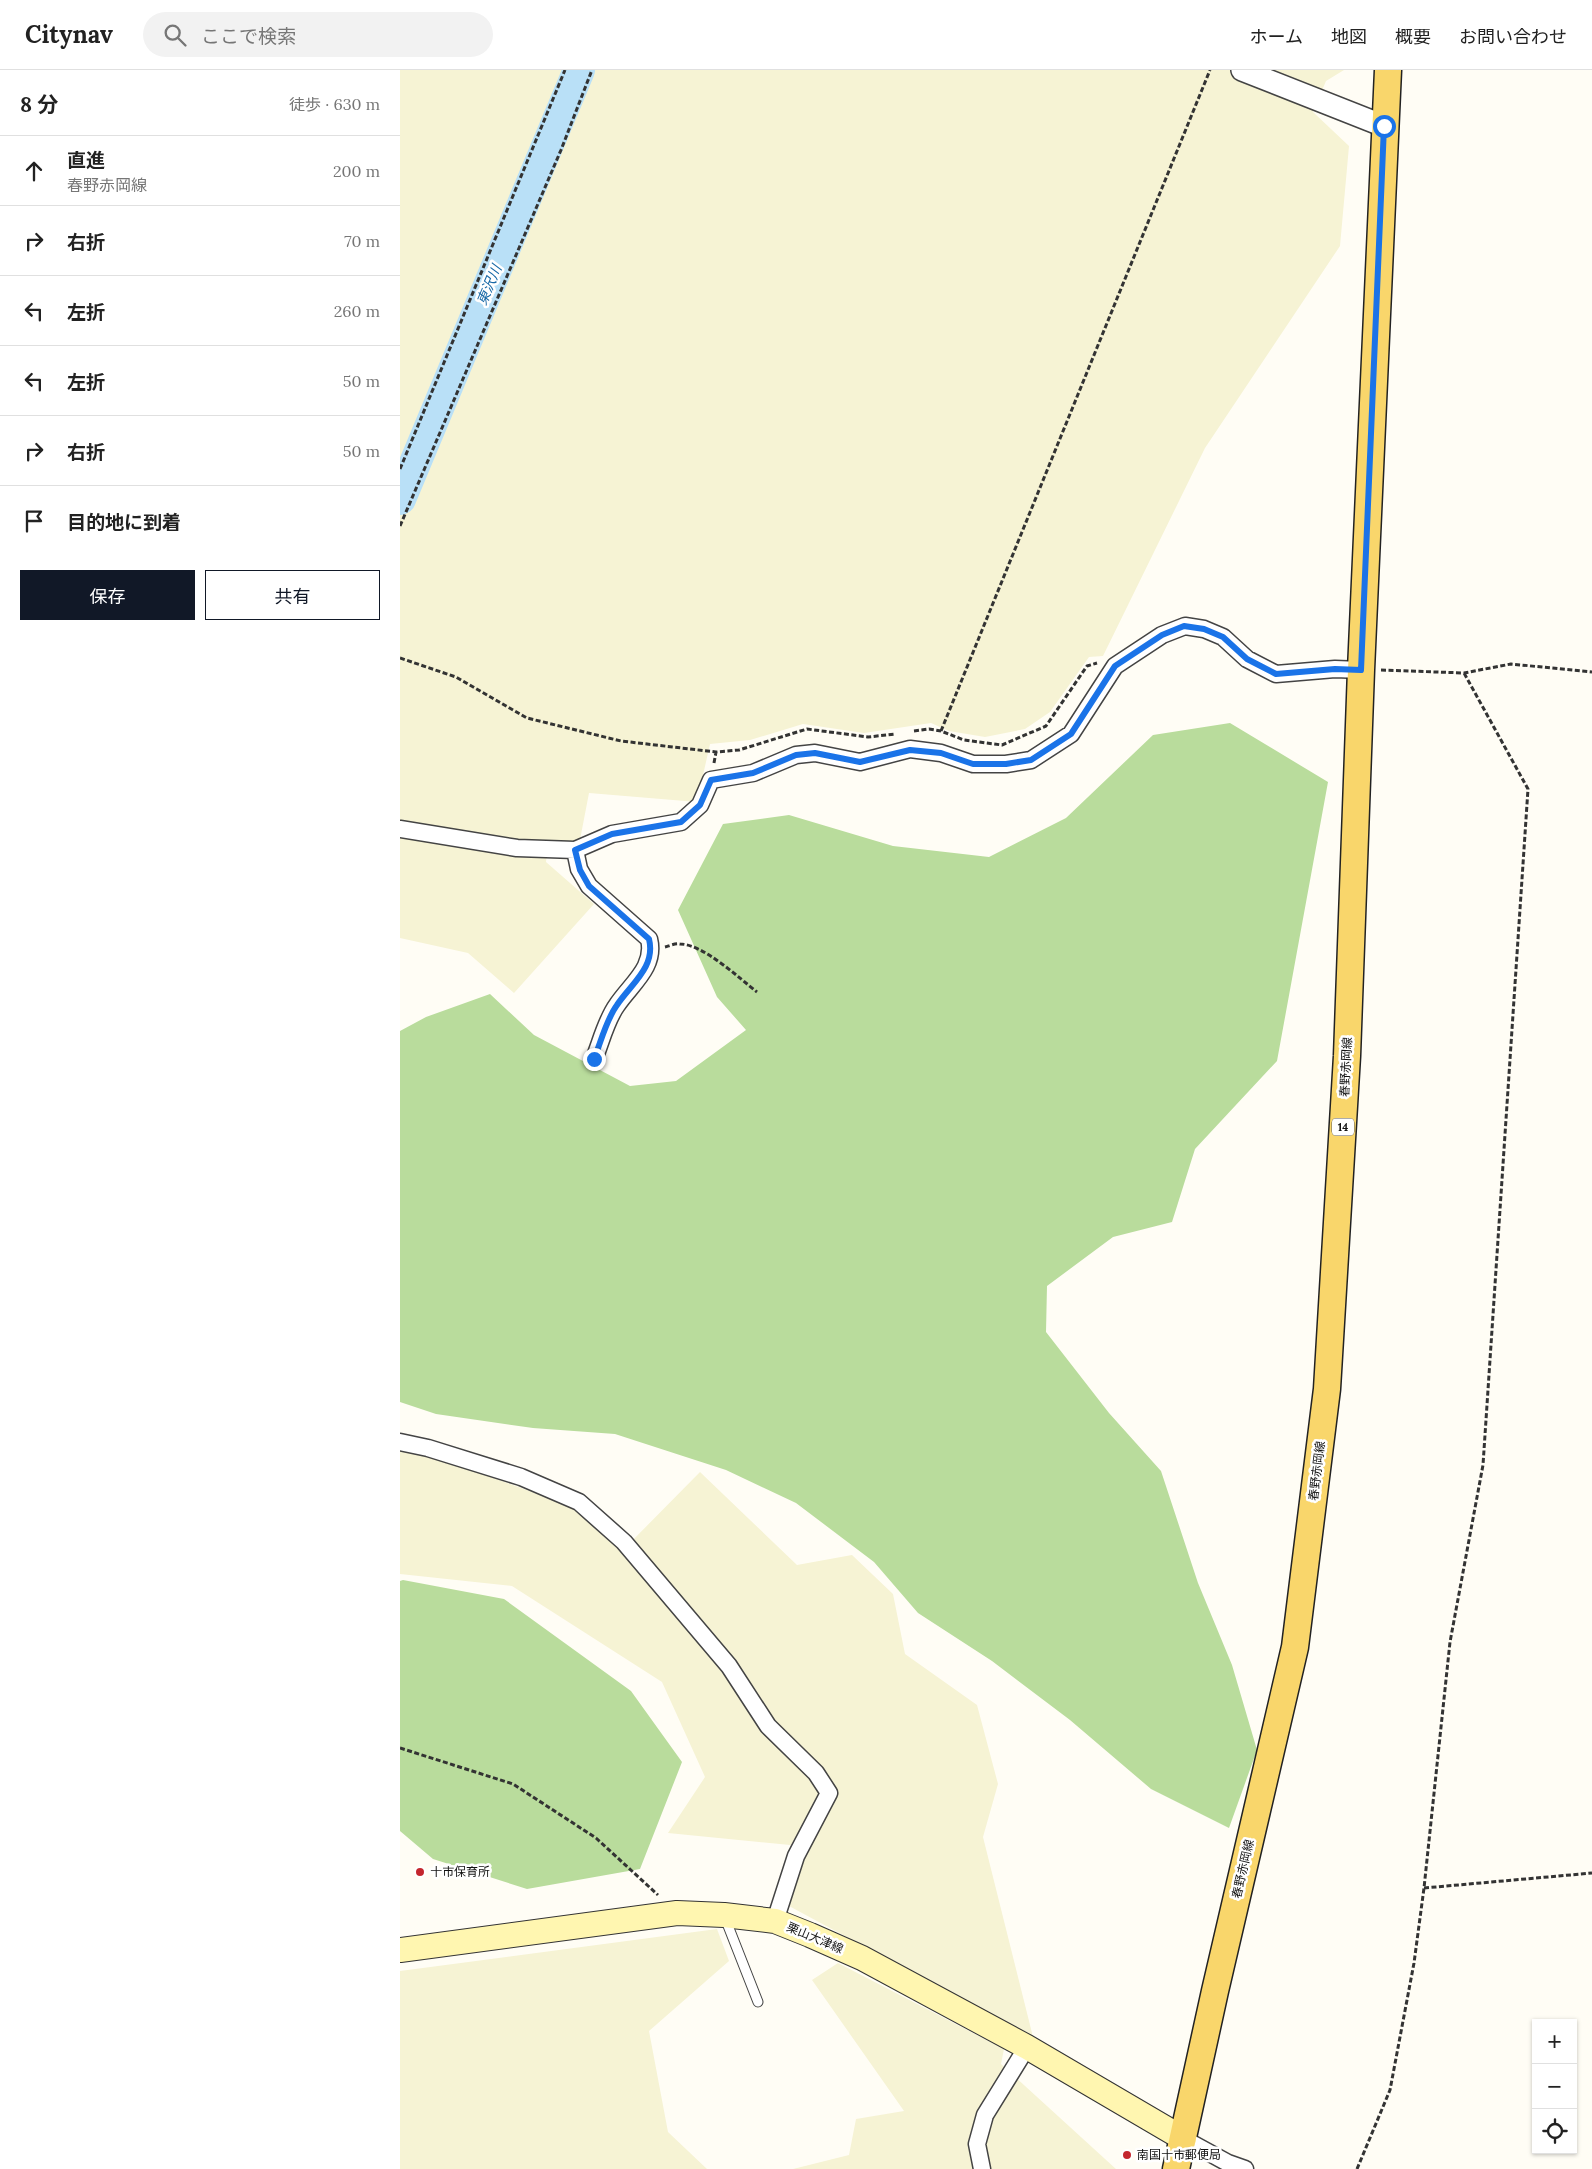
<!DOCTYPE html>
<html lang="ja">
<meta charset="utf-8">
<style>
body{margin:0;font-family:Lora,"Noto Sans JP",serif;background:#f2f2f2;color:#222}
.controls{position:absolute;right:15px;bottom:15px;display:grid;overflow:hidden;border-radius:0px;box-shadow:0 1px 4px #0004}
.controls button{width:45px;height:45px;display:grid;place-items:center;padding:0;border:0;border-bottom:1px solid #e0e0e0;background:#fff;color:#222;font:25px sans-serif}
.stop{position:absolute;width:15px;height:15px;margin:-11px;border:4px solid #1a73e8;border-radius:50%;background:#fff}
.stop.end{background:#1a73e8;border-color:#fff;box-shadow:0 1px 5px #0008}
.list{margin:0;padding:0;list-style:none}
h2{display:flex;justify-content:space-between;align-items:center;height:65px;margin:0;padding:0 20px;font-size:21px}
h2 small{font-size:16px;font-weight:400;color:#767676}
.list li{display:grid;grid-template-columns:32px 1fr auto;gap:15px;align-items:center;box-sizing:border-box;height:70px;padding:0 20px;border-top:1px solid #e0e0e0}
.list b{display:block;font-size:19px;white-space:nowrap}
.list p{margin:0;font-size:16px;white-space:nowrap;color:#767676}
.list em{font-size:16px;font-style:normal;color:#767676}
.actions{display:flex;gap:10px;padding:15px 20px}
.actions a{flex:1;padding:11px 0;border:1px solid #111827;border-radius:0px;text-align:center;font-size:18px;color:#111827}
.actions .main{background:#111827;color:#fff}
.icon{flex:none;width:28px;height:28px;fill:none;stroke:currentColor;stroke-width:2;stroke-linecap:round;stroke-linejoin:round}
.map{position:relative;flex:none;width:1192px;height:2099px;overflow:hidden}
header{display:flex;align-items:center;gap:30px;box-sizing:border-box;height:70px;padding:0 25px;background:#fff;border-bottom:1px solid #e0e0e0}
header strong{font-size:24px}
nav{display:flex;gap:28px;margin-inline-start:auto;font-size:18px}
.search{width:350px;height:45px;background:#f2f2f2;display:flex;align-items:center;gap:12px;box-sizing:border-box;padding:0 18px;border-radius:28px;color:#767676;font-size:19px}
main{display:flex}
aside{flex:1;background:#fff}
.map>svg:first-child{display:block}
.farmland{fill:#f6f3d4}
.forest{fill:#b9dc9c}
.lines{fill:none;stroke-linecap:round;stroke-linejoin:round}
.river{stroke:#b9e0f7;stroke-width:32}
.service-casing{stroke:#444;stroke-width:11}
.minor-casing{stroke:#444;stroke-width:19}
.tertiary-casing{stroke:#444;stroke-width:24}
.secondary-casing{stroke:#333;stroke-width:26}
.primary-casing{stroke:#222;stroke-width:29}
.path{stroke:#333;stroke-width:3;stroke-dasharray:5 2.5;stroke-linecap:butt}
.service{stroke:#fff;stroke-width:9}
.minor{stroke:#fff;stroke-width:16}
.tertiary{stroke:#fff;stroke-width:21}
.secondary{stroke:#fff6b0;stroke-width:24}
.primary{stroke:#f9d66b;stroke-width:26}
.route{stroke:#1a73e8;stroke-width:6}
.poi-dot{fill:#c4262e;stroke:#fff;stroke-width:2}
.labels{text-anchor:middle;stroke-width:5;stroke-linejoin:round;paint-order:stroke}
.shield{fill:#fff;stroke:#585858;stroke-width:1}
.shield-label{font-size:11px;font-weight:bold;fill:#111}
.street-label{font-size:12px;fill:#111;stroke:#fff}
.poi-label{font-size:12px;fill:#111;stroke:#fff;text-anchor:start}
.water-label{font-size:14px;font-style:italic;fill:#1768a6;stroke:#fff}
</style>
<header>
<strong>Citynav</strong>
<div class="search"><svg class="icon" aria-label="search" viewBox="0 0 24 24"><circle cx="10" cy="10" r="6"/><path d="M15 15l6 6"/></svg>ここで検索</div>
<nav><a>ホーム</a><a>地図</a><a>概要</a><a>お問い合わせ</a></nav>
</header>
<main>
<aside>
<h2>8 分<small>徒歩 · 630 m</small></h2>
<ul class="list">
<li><svg class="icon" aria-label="ahead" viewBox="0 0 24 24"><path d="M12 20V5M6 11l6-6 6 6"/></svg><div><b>直進</b><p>春野赤岡線</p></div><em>200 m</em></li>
<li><svg class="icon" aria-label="right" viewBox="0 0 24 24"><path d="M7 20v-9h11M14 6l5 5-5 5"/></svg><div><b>右折</b></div><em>70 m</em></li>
<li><svg class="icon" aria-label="left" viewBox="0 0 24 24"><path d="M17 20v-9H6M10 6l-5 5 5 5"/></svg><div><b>左折</b></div><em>260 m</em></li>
<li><svg class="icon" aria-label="left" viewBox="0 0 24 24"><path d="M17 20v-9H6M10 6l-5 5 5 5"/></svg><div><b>左折</b></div><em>50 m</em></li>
<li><svg class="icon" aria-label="right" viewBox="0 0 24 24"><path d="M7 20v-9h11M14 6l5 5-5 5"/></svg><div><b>右折</b></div><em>50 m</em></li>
<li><svg class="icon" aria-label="arrive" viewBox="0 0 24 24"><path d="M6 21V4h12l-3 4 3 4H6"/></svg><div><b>目的地に到着</b></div></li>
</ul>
<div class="actions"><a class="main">保存</a><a>共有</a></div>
</aside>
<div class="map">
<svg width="1192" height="2099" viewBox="0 0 1192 2099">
<rect width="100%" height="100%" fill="#fffdf5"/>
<path class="farmland" d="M0,0H944L926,11L913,42L949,76L940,176L805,378L703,586L689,587L650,642L625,659L585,667L549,661L531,653L464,663L403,654L350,670L310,674L297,732L189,723L179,775L148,771L146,792L194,834L114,923L68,883L0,868Z
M0,1374L182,1440L224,1479L300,1402L397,1495L452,1485L493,1524L505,1584L577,1635L598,1714L583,1767L633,1967L389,1836L406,1783L390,1775L268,1763L305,1707L262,1612L112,1516L0,1504Z
M317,1859L329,1891L249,1961L268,2062L307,2099H0V1901Z
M438,1893L604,1979L601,1994L716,2099H393L449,2085L456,2049L504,2041L412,1910Z"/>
<path class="forest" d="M830,653L928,712L877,991L795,1079L772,1152L713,1167L647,1216L646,1262L709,1343L761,1401L798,1513L832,1595L857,1680L829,1758L751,1719L670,1650L592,1591L518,1543L474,1492L396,1433L326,1400L215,1364L133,1358L36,1344L0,1332V961L26,947L90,924L134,965L230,1016L276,1011L346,960L317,927L278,840L323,754L389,745L493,776L589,787L666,748L753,665Z
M3,1510L104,1529L231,1621L282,1692L240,1799L127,1819L33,1789L0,1761V1511Z"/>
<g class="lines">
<path class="river" d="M0,429L179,0"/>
<defs>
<path id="service" d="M325,1848L358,1932"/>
<path id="minor" d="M0,759L117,778L175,780L212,764L281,752L300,735L311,710L353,703L396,685L415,683L460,692L510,679L541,683L573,694H606L631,690L671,664L715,596L762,565L785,556L804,559L823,567L847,589L876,604L935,599L961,600
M175,780L179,799L189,816L249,869C256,897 231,914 217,935C206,950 201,972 194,989
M0,1372L28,1378L121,1407L179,1432L224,1472L329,1596L368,1656L416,1703L429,1723L396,1786L375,1851
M784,2069L828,2093L845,2099
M582,2099L577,2074L585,2045L627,1977"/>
<path id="tertiary" d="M842,0L984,56"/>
<path id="secondary" d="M0,1880L277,1843L324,1845L375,1851L410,1865L462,1888L627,1977L784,2069"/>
<path id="primary" d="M776,2099L815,1921L895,1577L927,1319L947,986L961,600L988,0"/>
</defs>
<use href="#service" class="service-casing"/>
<use href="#minor" class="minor-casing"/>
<use href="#tertiary" class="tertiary-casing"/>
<use href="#secondary" class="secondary-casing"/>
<use href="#primary" class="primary-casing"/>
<path class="path" d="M0,399L165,0
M0,456L161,80L192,0
M0,588L56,607L127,648L221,671L316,682L339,680L407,659L468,667L496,664
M981,600L1064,603L1111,594L1192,602
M514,661L529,659L541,661L564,670L602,675L646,656L687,596L697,593
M541,661L810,0
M314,693L316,682
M265,877C269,876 275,873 280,874C303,874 339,908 357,922
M0,1678L113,1714L196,1768L258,1825
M1024,1818L1192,1803
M957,2099L990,2020L1014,1893L1024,1818L1050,1572L1083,1395L1128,719L1064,603"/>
<use href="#service" class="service"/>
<use href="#minor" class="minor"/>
<use href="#tertiary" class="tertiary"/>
<use href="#secondary" class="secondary"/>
<use href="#primary" class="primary"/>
</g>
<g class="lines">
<path class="route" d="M194,989C201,972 206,950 217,935C231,914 256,897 249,869L189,816L180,800L175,780L212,764L281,752L300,735L311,710L353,703L396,685L415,683L460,692L510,680L541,683L573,694H606L631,690L671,664L715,596L762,565L784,556L804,559L823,567L847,589L876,604L935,599L961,600L984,56"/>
</g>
<g class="poi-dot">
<circle cx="20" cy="1802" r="5"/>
<circle cx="727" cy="2085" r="5"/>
</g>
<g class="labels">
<rect class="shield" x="932" y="1048.5" width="22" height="17" rx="4"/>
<g class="shield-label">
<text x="943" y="1061">14</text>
</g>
<g class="street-label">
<text transform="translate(946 997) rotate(-87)" y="4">春野赤岡線</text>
<text transform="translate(917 1401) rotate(-83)" y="4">春野赤岡線</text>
<text transform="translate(843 1799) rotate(-77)" y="4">春野赤岡線</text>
<text transform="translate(415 1868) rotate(23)" y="4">栗山大津線</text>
</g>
<g class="poi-label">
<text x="30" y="1806">十市保育所</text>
<text x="737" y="2089">南国十市郵便局</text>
</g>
<g class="water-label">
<text transform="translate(89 215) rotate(-67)" y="5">東沢川</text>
</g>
</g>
</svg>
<div class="controls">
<button>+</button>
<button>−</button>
<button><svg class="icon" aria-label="locate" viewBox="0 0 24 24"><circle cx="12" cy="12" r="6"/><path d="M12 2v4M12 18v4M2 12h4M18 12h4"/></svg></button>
</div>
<div class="stop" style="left:984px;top:56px"></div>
<div class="stop end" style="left:194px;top:989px"></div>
</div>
</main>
